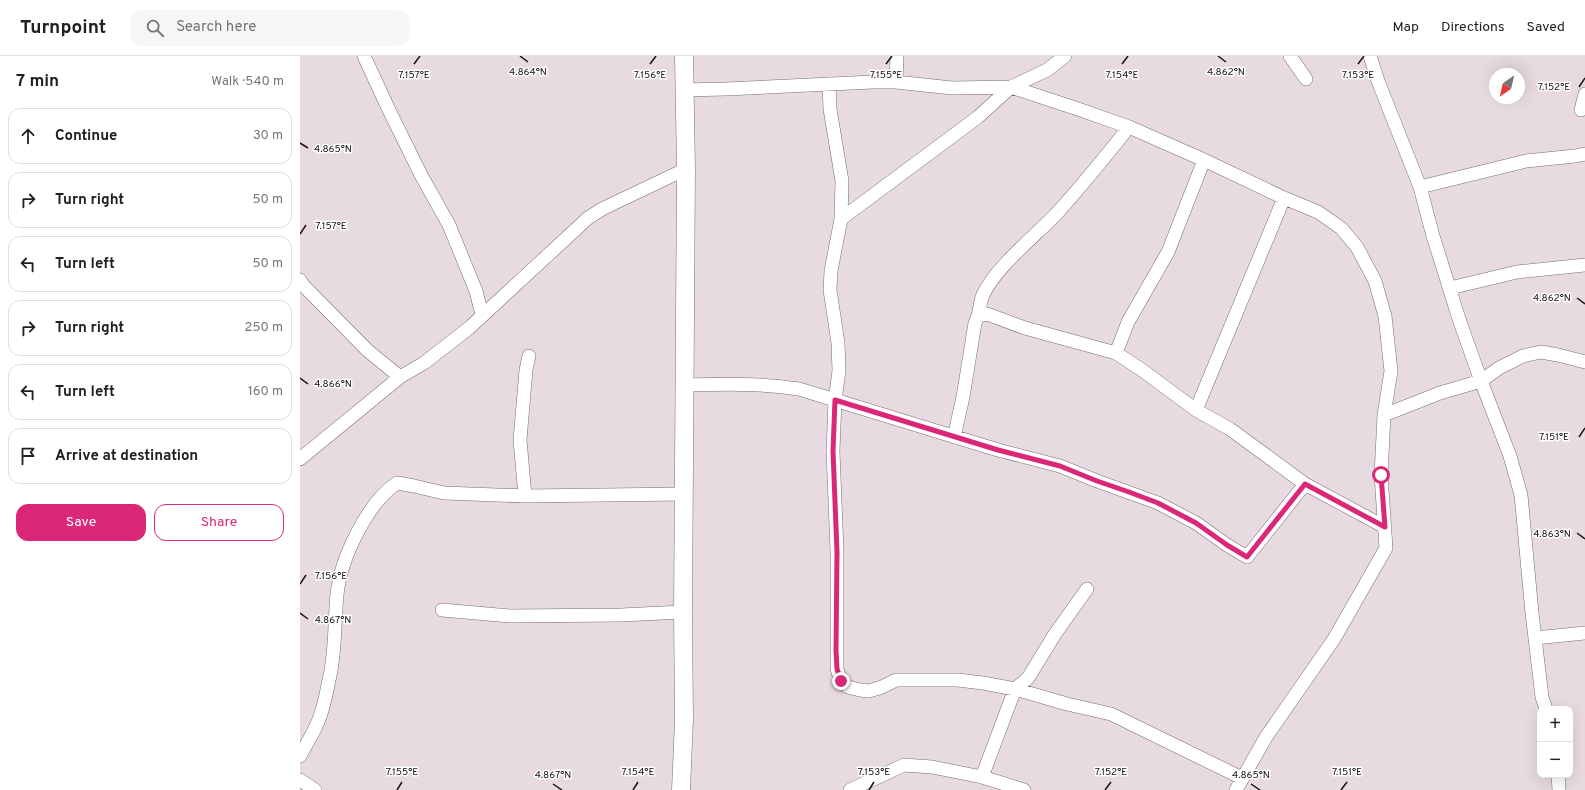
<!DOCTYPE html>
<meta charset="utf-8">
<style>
body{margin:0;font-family:Overpass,sans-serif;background:#f6f6f6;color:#202124}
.controls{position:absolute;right:12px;bottom:12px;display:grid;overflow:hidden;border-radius:8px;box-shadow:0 4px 16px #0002}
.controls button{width:36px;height:36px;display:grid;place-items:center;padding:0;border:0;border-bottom:1px solid #e0e0e0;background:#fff;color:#202124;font:20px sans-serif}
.compass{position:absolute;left:1189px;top:12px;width:36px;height:36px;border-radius:50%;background:#fff;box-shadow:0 4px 16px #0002;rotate:214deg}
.stop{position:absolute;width:12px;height:12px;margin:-9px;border:3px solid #db2777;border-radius:50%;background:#fff}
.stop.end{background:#db2777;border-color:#fff;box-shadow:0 1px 4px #0008}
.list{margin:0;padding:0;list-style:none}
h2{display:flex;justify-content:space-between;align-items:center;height:52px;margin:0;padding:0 16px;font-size:17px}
h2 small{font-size:13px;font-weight:400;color:#757577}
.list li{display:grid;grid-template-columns:26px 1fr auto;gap:12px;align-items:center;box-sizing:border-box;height:56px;margin:0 8px 8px;padding:0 8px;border:1px solid #e0e0e0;border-radius:12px}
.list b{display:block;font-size:15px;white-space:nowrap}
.list em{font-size:13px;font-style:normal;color:#757577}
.actions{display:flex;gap:8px;padding:12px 16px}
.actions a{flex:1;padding:9px 0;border:1px solid #db2777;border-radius:12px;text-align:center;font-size:14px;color:#db2777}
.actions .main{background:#db2777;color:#fff}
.icon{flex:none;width:22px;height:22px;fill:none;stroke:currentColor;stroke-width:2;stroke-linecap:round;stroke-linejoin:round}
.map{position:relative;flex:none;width:1285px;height:734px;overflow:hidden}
header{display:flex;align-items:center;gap:24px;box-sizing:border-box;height:56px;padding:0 20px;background:#fff;border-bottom:1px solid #e0e0e0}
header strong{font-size:19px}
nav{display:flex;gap:22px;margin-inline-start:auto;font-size:14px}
.search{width:280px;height:36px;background:#f6f6f6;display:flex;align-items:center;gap:10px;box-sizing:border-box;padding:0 14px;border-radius:12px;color:#757577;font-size:15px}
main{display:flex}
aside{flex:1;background:#fff}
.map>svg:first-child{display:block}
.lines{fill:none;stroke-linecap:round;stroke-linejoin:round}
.minor-casing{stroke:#796d73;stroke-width:14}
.secondary-casing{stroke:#796d73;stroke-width:19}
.minor{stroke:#fff;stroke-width:13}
.secondary{stroke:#fff;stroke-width:18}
.route{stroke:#db2777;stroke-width:5}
.ticks{fill:none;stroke:#181315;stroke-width:1.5}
.ticks-label{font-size:10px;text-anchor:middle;fill:#181315;stroke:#fff;stroke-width:3;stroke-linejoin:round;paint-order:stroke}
</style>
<header>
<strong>Turnpoint</strong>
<div class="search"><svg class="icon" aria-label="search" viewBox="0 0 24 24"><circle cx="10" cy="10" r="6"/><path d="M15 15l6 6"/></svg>Search here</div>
<nav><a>Map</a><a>Directions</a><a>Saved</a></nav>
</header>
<main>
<aside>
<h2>7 min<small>Walk · 540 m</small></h2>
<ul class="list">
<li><svg class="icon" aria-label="ahead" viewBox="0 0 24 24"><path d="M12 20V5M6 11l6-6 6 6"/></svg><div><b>Continue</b></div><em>30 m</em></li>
<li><svg class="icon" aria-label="right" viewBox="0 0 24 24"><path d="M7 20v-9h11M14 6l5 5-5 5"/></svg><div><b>Turn right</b></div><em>50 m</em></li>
<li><svg class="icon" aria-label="left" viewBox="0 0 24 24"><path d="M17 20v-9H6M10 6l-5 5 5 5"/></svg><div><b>Turn left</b></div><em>50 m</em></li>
<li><svg class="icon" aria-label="right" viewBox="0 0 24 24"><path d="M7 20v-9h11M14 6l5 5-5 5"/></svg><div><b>Turn right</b></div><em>250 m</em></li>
<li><svg class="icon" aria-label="left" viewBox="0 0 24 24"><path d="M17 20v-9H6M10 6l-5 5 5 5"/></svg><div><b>Turn left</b></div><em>160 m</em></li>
<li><svg class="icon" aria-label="arrive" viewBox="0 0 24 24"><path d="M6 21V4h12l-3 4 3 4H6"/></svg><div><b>Arrive at destination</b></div></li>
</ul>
<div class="actions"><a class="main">Save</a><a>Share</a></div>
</aside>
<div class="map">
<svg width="1285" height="734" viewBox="0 0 1285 734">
<rect width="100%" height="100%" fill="#e7dae1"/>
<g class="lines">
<defs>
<path id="minor" d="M64,0L89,54L121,119L149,169L176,235L182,259
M765,0L747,14L711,31L678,61L541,163L531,215L530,234L538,287L539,315L535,344L533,395L537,495V613L541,625L548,631L560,634L569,635L582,631L596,624H658L683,627L715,633L767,648L811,658L942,722
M990,0L1006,23
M1070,0L1078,25L1120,131L1133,180L1159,263L1181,325L1210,400L1221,439L1232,557L1242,641L1246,653
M596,26L597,0
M529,28L530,53L542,125L541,163
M384,34L426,33L573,26H596L652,32L711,31L775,52L829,71L904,104L984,142L1018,156L1041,172L1057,191L1075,225L1085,260L1091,315L1084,359L1081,419L1086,492L1034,583L966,681L936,734
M1281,54L1285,38
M1120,131L1226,105L1275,100L1285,98
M0,224L3,229L67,294L100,321
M1150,232L1217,216L1285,209
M678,260C680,253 680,245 683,239C697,209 736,180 759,155C783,128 806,100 829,71
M816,297L828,266L868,196L904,104
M383,329C423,328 461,327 499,333L698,394L760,410L797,425L858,447L896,467L927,489L947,501L1005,428L1085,471
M896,354L984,142
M1084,359L1140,337L1181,325L1199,312L1223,300L1241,296L1258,299L1285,306
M654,381L663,341L675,267L678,260L687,258L725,272L816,297L842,314L896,354L930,373L1005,428
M0,403L100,321L124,307L169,272L288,162L302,153L386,113
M225,440L220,384L226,314L229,300
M142,554L210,560L321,559L383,556
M1235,582L1285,577
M0,700C5,690 12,680 16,670C23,657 26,639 29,624C36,596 34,567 37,539C40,504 67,447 97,427L114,430L144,437L225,440L384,438
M1258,719L1259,734
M682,721L715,633L728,622L755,578L787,533
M0,724L15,734
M550,734L604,709L632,711L682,721L724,734"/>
<path id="secondary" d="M381,734L384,664L383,556L386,113L384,0"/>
</defs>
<use href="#minor" class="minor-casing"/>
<use href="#secondary" class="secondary-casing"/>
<use href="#minor" class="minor"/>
<use href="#secondary" class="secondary"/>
</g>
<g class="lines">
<path class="route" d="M541,625L537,613L536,595L537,496L533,395L535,344L698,394L760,410L797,425L829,436L858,447L896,467L927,489L947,501L1005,428L1085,471L1081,419"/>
</g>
<path class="ticks" d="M220,0L228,6M918,0L926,6M114,8L120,0M350,8L356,0M586,8L592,0M822,8L828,0M1058,8L1064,0M1279,31L1285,22M0,87L8,92M0,178L6,169M1277,242L1285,248M0,322L8,328M1279,381L1285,372M1277,477L1285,483M0,528L6,519M0,557L8,563M253,728L262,734M951,728L960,734M97,734L102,726M333,734L338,726M569,734L574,726M805,734L811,726M1041,734L1047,726"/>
<g class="ticks-label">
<text x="926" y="19">4.862°N</text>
<text x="228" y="19">4.864°N</text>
<text x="350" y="22">7.156°E</text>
<text x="114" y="22">7.157°E</text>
<text x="586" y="22">7.155°E</text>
<text x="822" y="22">7.154°E</text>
<text x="1058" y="22">7.153°E</text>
<text x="1254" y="34">7.152°E</text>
<text x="33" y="96">4.865°N</text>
<text x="31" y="173">7.157°E</text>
<text x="1252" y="245">4.862°N</text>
<text x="33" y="331">4.866°N</text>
<text x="1254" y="384">7.151°E</text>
<text x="1252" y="481">4.863°N</text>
<text x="31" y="523">7.156°E</text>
<text x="33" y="567">4.867°N</text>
<text x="102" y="719">7.155°E</text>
<text x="338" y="719">7.154°E</text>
<text x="574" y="719">7.153°E</text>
<text x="811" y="719">7.152°E</text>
<text x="1047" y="719">7.151°E</text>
<text x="253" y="722">4.867°N</text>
<text x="951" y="722">4.865°N</text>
</g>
</svg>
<div class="controls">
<button>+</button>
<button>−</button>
</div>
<svg class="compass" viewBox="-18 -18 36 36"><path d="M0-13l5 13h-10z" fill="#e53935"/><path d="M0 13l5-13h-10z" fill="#757577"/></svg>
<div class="stop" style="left:1081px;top:419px"></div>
<div class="stop end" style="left:541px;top:625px"></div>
</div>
</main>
